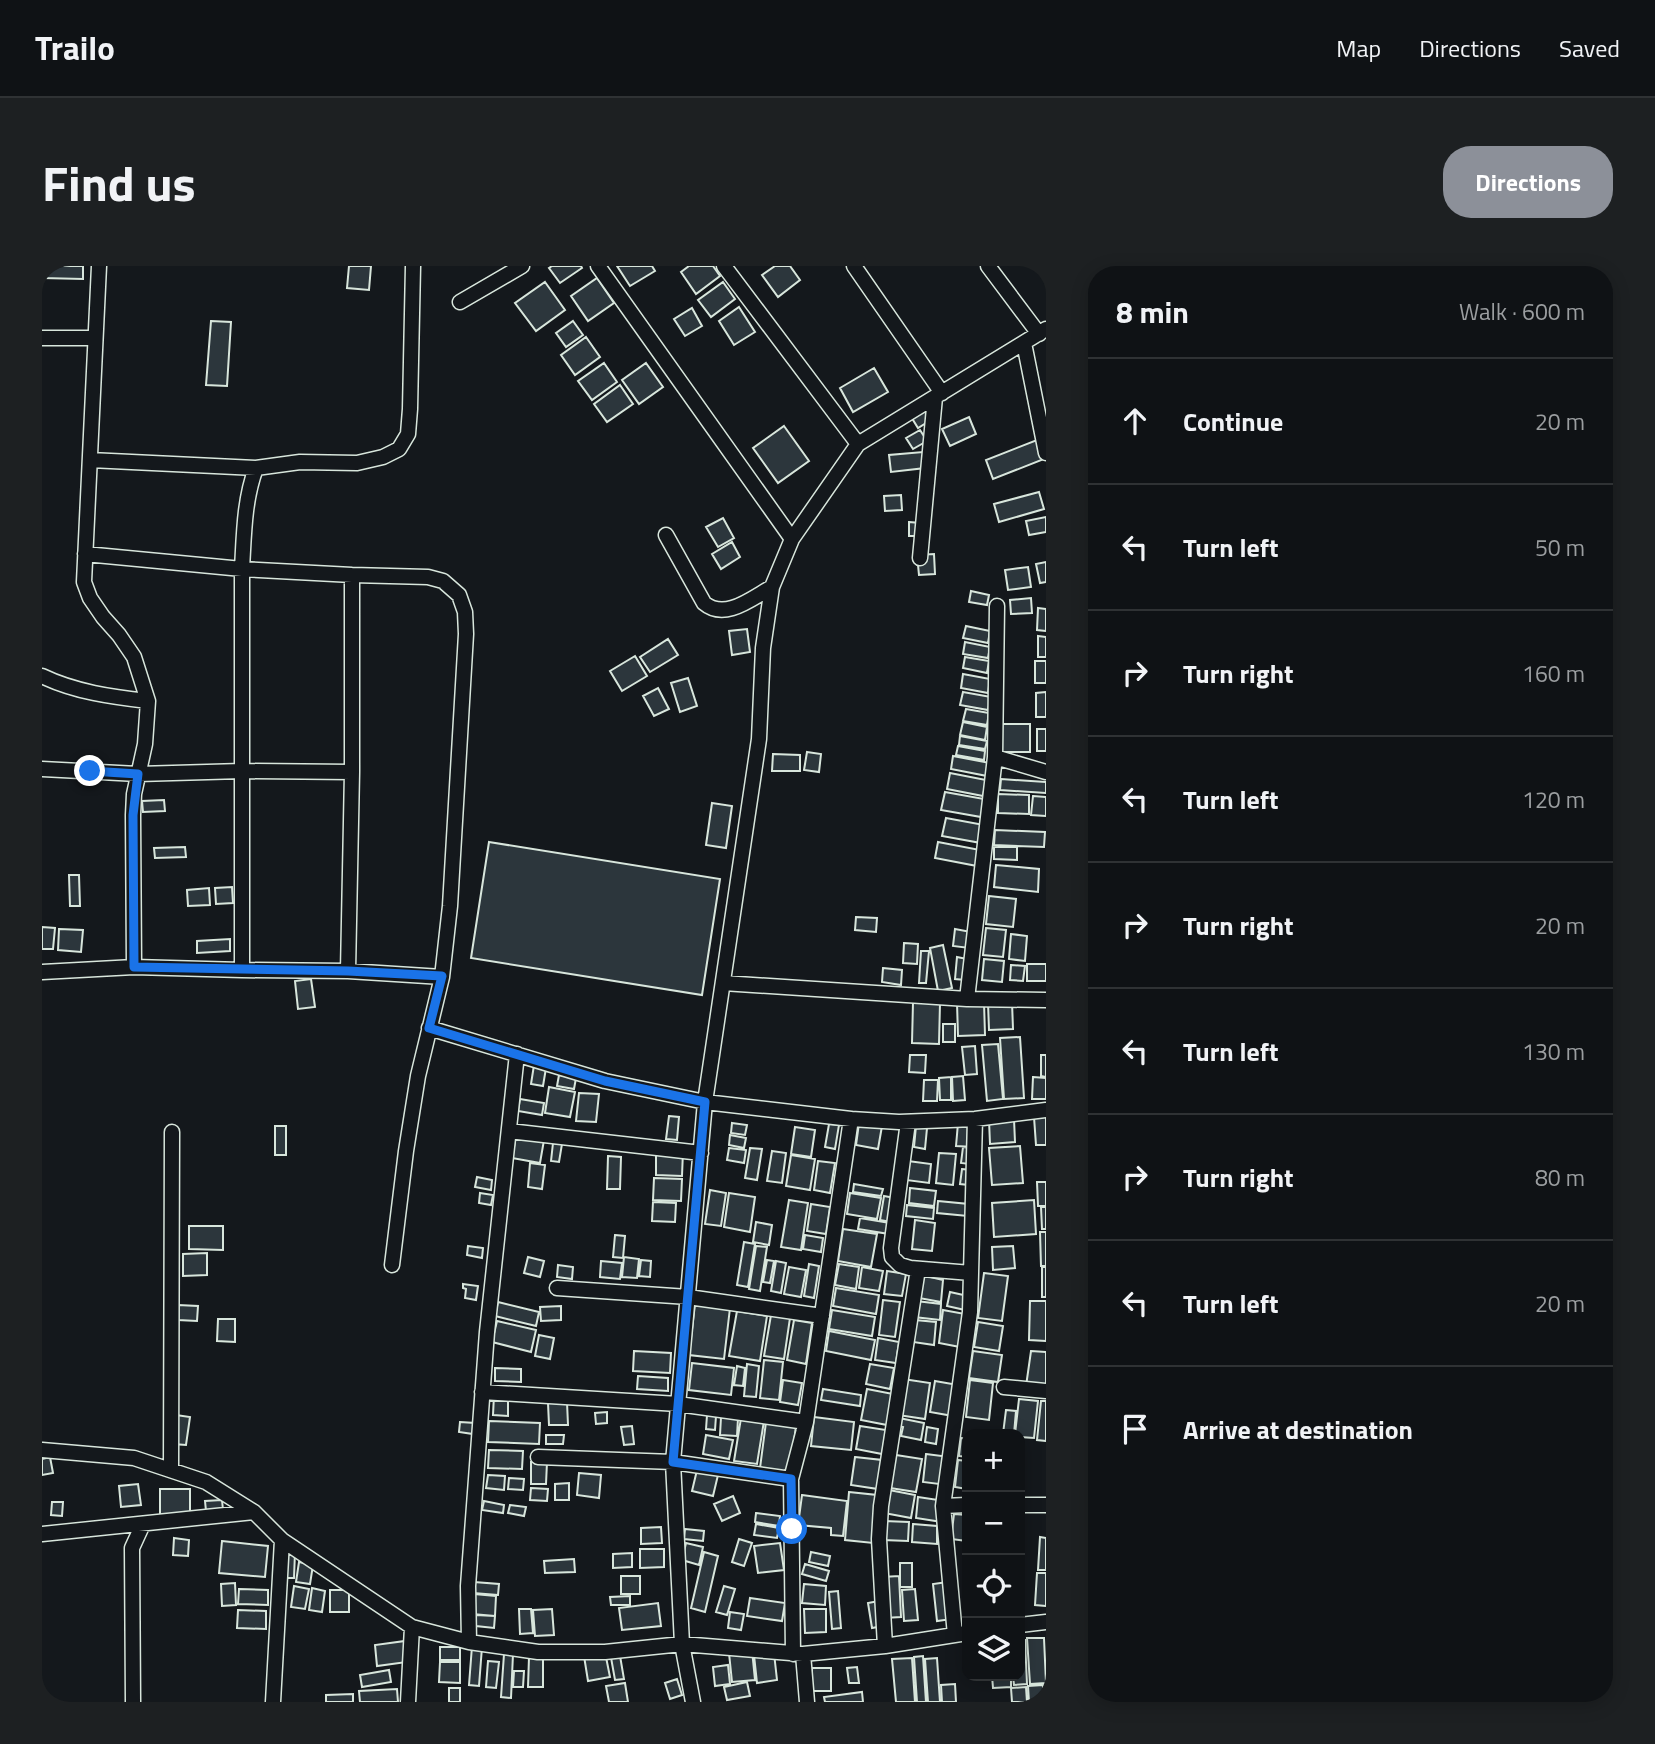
<!DOCTYPE html>
<meta charset="utf-8">
<style>
body{margin:0;font-family:"Titillium Web",sans-serif;background:#1d2022;color:#f1f3f6}
.controls{position:absolute;right:21px;bottom:21px;display:grid;overflow:hidden;border-radius:14px;box-shadow:0 4px 18px #0003}
.controls button{width:63px;height:63px;display:grid;place-items:center;padding:0;border:0;border-bottom:2px solid #2f3234;background:#0f1215;color:#f1f3f6;font:35px sans-serif}
.stop{position:absolute;width:21px;height:21px;margin:-16px;border:5px solid #1a73e8;border-radius:50%;background:#fff}
.stop.end{background:#1a73e8;border-color:#fff;box-shadow:0 2px 7px #0008}
.list{margin:0;padding:0;list-style:none}
h2{display:flex;justify-content:space-between;align-items:center;height:91px;margin:0;padding:0 28px;font-size:30px}
h2 small{font-size:23px;font-weight:400;color:#9b9ea0}
.list li{display:grid;grid-template-columns:46px 1fr auto;gap:21px;align-items:center;box-sizing:border-box;height:126px;padding:0 28px;border-top:2px solid #2f3234}
.list b{display:block;font-size:26px;white-space:nowrap}
.list em{font-size:23px;font-style:normal;color:#9b9ea0}
.icon{flex:none;width:38px;height:38px;fill:none;stroke:currentColor;stroke-width:2;stroke-linecap:round;stroke-linejoin:round}
.map{position:relative;flex:none;width:1004px;height:1436px;overflow:hidden;border-radius:28px}
header{display:flex;align-items:center;gap:42px;box-sizing:border-box;height:98px;padding:0 35px;background:#0f1215;border-bottom:2px solid #2f3234}
header strong{font-size:33px}
nav{display:flex;gap:38px;margin-inline-start:auto;font-size:24px}
.intro{display:flex;align-items:center;justify-content:space-between;box-sizing:border-box;height:168px;padding:0 42px}
h1{margin:0;font-size:49px}
.button{padding:18px 32px;border-radius:28px;background:#8c9099;color:#fff;font-size:24px;font-weight:700}
main{display:flex;gap:42px;padding:0 42px}
aside{flex:1;background:#0f1215;border-radius:28px;box-shadow:0 4px 18px #0003}
.map>svg:first-child{display:block}
.building{fill:#2c363c;stroke:#d8e6dc;stroke-width:2}
.lines{fill:none;stroke-linecap:round;stroke-linejoin:round}
.minor-casing{stroke:#d8e6dc;stroke-width:17}
.minor{stroke:#14181c;stroke-width:14}
.route{stroke:#1a73e8;stroke-width:9}
</style>
<header>
<strong>Trailo</strong>
<nav><a>Map</a><a>Directions</a><a>Saved</a></nav>
</header>
<div class="intro"><h1>Find us</h1><a class="button">Directions</a></div>
<main>
<div class="map">
<svg width="1004" height="1436" viewBox="0 0 1004 1436">
<rect width="100%" height="100%" fill="#14181c"/>
<path class="building" d="M0,0H41V13L0,12Z
M307,0H329L327,24L305,22Z
M510,0H539L540,2L518,17L507,2Z
M575,0H610L613,5L588,20Z
M647,0H671L678,10L654,28L639,6Z
M733,0H748L758,14L736,31L720,9Z
M555,12L572,37L546,55L529,30Z
M503,16L523,44L494,65L473,37Z
M681,16L693,33L669,51L656,34Z
M697,41L713,66L692,79L677,55Z
M650,42L660,60L643,70L632,53Z
M169,55L189,56L185,120L164,119Z
M531,55L541,69L524,81L514,67Z
M544,71L558,91L533,109L519,89Z
M562,97L575,116L550,134L536,115Z
M604,97L621,121L597,138L580,114Z
M832,102L846,126L811,146L798,122Z
M578,119L591,138L565,156L552,138Z
M884,139L892,152L876,162L868,149Z
M927,151L934,168L908,180L900,163Z
M742,160L767,195L736,217L711,182Z
M878,164L885,175L871,183L864,172Z
M995,174L1002,193L951,213L944,194Z
M881,186L883,202L849,206L847,189Z
M997,226L1002,243L957,256L952,238Z
M859,229L860,244L843,245L842,230Z
M1004,251V266L987,269L984,255Z
M681,252L692,272L676,281L664,261Z
M867,256L878,257V270H867Z
M690,276L698,291L679,303L670,288Z
M892,288L893,308L877,309L875,289Z
M1004,296V316L998,317L994,298Z
M986,301L989,321L966,324L963,304Z
M929,325L947,329L945,339L927,336Z
M989,332L990,347L969,348L968,334Z
M996,342L1004,343V365L995,364Z
M924,360L948,365L946,377L921,372Z
M705,363L708,386L690,389L687,365Z
M996,370L1004,371V391H996Z
M626,373L636,389L608,406L598,391Z
M923,376L948,381L946,392L921,388Z
M593,390L605,410L580,425L568,405Z
M923,391L947,395L945,407L921,402Z
M993,395H1004V417H993Z
M921,408L948,413L946,427L919,422Z
M646,412L655,440L638,446L629,417Z
M616,422L627,443L612,450L601,430Z
M921,426L949,431L946,444L918,439Z
M1004,426V451H994V427Z
M924,443L947,447L945,459L921,455Z
M921,456L945,461L943,474L918,469Z
M957,458H988V486H957Z
M995,463H1004V485H995Z
M918,470L945,475L943,483L917,479Z
M916,480L943,485L942,494L914,489Z
M765,486L779,488L777,506L762,504Z
M731,488L758,489V505H730Z
M911,490L948,497L945,510L909,503Z
M908,507L944,514L941,530L905,523Z
M959,513L1004,516V527L958,524Z
M903,526L942,533L939,551L899,544Z
M956,528L987,529V548L956,547Z
M991,530L1004,531V550L989,549Z
M122,534L123,545L101,546L100,535Z
M670,537L690,540L684,582L664,579Z
M904,552L942,559L939,577L900,570Z
M953,564L1003,566L1002,581L952,579Z
M447,576L678,613L660,729L429,692Z
M896,576L938,584L935,600L893,592Z
M143,581L144,591L113,592L112,582Z
M952,581H975V594L952,593Z
M954,599L997,603L996,626L952,621Z
M27,609H37L38,640H28Z
M190,621L191,637L174,638L173,622Z
M167,622L168,639L146,640L145,624Z
M947,630L974,633L971,661L944,658Z
M814,651L835,652L834,666L813,664Z
M0,661L13,662L11,683H0Z
M944,662L964,664L961,691L941,689Z
M17,663L41,664L39,686L16,684Z
M913,663L929,666L927,682L911,680Z
M969,668L985,670L983,695L967,693Z
M188,673V685L155,687V675Z
M862,677L876,678L875,698L861,697Z
M901,679L910,722L896,725L888,682Z
M879,685H887L884,717H877Z
M915,691L925,693L923,714L913,713Z
M942,693L962,695L960,716L940,714Z
M985,698H1004V715H985Z
M969,699L983,700L981,715L968,714Z
M841,702L860,704L859,719L840,716Z
M269,713L273,741L256,743L253,715Z
M871,736L898,737L897,778L870,777Z
M942,736L943,769L916,770L915,737Z
M970,736L971,763L947,764L946,737Z
M901,758H913V776H901Z
M978,771L982,832L962,833L958,772Z
M956,778L961,833L945,835L940,779Z
M933,780L935,808L923,809L920,781Z
M868,789H884L883,807L867,806Z
M999,789H1004V811L999,810Z
M492,799L504,802L501,820L489,818Z
M517,809L534,812L532,823L515,820Z
M921,810L923,834L911,835L910,811Z
M909,811V834H898L897,812Z
M991,811L1004,812V833H990Z
M882,814H896L895,835H881Z
M507,821L533,826L528,851L503,847Z
M537,827L557,828L554,856L534,855Z
M478,833L502,837L500,849L476,845Z
M627,850L637,851L635,874L624,873Z
M1004,850V879H994L992,851Z
M972,853L973,876L948,878L947,854Z
M690,857L705,859L703,869L689,867Z
M817,857L840,860L836,883L814,879Z
M916,857L934,858L932,881L914,880Z
M787,858L797,859L793,883L783,881Z
M233,860H244V889H233Z
M874,860L885,862L883,883L872,881Z
M753,861L773,864L769,891L749,888Z
M688,869L704,872L702,882L687,879Z
M474,870L502,874L498,897L470,892Z
M511,877L520,878L517,896L509,895Z
M978,880L981,917L950,919L947,882Z
M921,881L937,883L935,899L919,897Z
M687,882L704,884L702,897L685,894Z
M708,882L720,883L715,914L703,912Z
M614,884L641,885L640,910L614,909Z
M730,885L744,887L740,917L725,915Z
M897,887L914,888L911,919L894,917Z
M749,889L773,893L768,924L744,920Z
M566,890L579,891L578,923H565Z
M776,895L793,897L788,927L772,924Z
M866,895L889,898L887,917L864,914Z
M488,897L503,899L500,923L486,921Z
M920,903L937,905L936,920L918,918Z
M435,911L450,914L449,924L433,921Z
M612,912L640,913L639,935L611,934Z
M995,916H1004V940H996Z
M812,918L841,923L839,930L811,926Z
M868,922L894,925L892,940L867,937Z
M668,924L684,927L679,960L663,958Z
M438,927L451,929L449,939L437,937Z
M687,927L713,931L708,966L682,961Z
M808,927L839,932L835,953L805,948Z
M842,930L853,932L849,956L838,954Z
M747,934L766,937L759,984L739,981Z
M992,934L994,968L952,971L950,937Z
M896,935L937,939L936,951L895,947Z
M611,936L634,937L633,956L610,955Z
M769,938L788,941L784,968L765,965Z
M865,939L892,942L891,953L864,950Z
M999,941H1004V963H1000Z
M818,952L848,957L847,968L816,963Z
M873,954L893,957L890,985L870,983Z
M714,956L730,959L727,979L711,976Z
M147,960H181V984L147,983Z
M801,963L835,968L829,1001L796,995Z
M998,966H1004V1000H999Z
M573,969L583,970L581,992L571,991Z
M763,969L781,972L779,986L761,983Z
M702,976L713,978L706,1021L695,1019Z
M426,980L441,982L440,992L425,989Z
M714,980L725,981L718,1025L707,1023Z
M971,980L973,1002L951,1004L950,981Z
M165,987V1009L141,1010V988Z
M486,991L502,995L498,1011L482,1007Z
M582,991L597,993L595,1012L580,1011Z
M599,994L609,995L608,1011L597,1010Z
M725,994L732,995L728,1017L721,1016Z
M559,995L580,997L578,1013L558,1011Z
M734,995L744,997L739,1027L729,1025Z
M767,998L777,1000L772,1032L762,1030Z
M797,998L817,1001L814,1023L793,1019Z
M516,999L531,1001L530,1013L515,1011Z
M747,1001L764,1004L759,1031L742,1028Z
M820,1001L841,1005L837,1025L817,1022Z
M1000,1001H1004V1031H1000Z
M845,1005L864,1008L860,1030L842,1028Z
M942,1007L966,1010L960,1055L936,1052Z
M880,1009L901,1014L899,1036L877,1032Z
M421,1018L436,1020L434,1034L423,1032L424,1023L421,1022Z
M794,1022L837,1029L834,1048L791,1040Z
M908,1026L926,1030L923,1044L905,1040Z
M841,1034L858,1036L853,1071L837,1069Z
M874,1035L899,1038L898,1054L872,1051Z
M988,1035H1004V1075L987,1074Z
M456,1036L497,1046L494,1060L453,1050Z
M653,1038L688,1042L682,1093L647,1089Z
M136,1039L156,1040L155,1055L136,1054Z
M519,1040V1054L499,1055L498,1041Z
M790,1044L833,1051L830,1070L787,1063Z
M901,1044L923,1048L918,1081L897,1077Z
M695,1045L725,1050L718,1095L687,1090Z
M729,1049L748,1052L742,1093L722,1090Z
M176,1053H193V1076L175,1075Z
M752,1054L770,1057L764,1098L745,1094Z
M873,1054L894,1056L892,1079L871,1076Z
M455,1055L494,1064L489,1086L450,1076Z
M936,1056L961,1060L957,1085L932,1081Z
M787,1065L833,1074L829,1094L784,1085Z
M497,1069L512,1072L508,1093L493,1090Z
M836,1072L857,1076L854,1097L833,1094Z
M592,1085L629,1087L628,1107L591,1105Z
M931,1085L960,1089L956,1116L927,1112Z
M989,1085L1004,1086V1122L984,1120Z
M722,1094L741,1096L737,1134L718,1132Z
M650,1097L692,1102L689,1129L647,1124Z
M705,1098L717,1100L714,1131L702,1130Z
M828,1098L852,1102L848,1123L824,1118Z
M695,1100L703,1102L701,1120L692,1119Z
M453,1102L479,1103V1116L453,1115Z
M596,1110L626,1112V1125L595,1123Z
M861,1113L888,1117L883,1153L856,1149Z
M741,1114L760,1117L756,1139L738,1136Z
M928,1114L951,1117L947,1154L924,1151Z
M893,1115L916,1119L911,1150L888,1146Z
M781,1123L819,1129L818,1140L779,1134Z
M825,1123L851,1128L845,1159L819,1154Z
M452,1129H466V1150L451,1149Z
M977,1133L996,1135L992,1172L978,1171V1168H973Z
M999,1135H1004V1175L995,1174Z
M525,1136L526,1159H507L506,1137Z
M964,1144L974,1145L972,1168H961Z
M565,1146V1157L554,1158L553,1147Z
M134,1149L148,1151L144,1179L131,1178Z
M665,1149L674,1150L673,1164L664,1163Z
M679,1151L696,1152L695,1170L678,1169Z
M772,1151L812,1156L809,1184L769,1180Z
M699,1152L722,1155L715,1198L692,1195Z
M857,1152L882,1157L879,1174L859,1170L861,1161L855,1160Z
M447,1155L498,1157L497,1178L446,1176Z
M418,1156L433,1157L431,1168L417,1166Z
M724,1156L754,1160L748,1206L718,1202Z
M590,1160L592,1178L582,1179L579,1161Z
M818,1160L844,1164L840,1188L814,1183Z
M885,1161L896,1163L894,1178L883,1176Z
M504,1169H522L521,1178H504Z
M664,1169L691,1174L687,1193L661,1188Z
M919,1172L925,1173V1191L917,1190Z
M447,1184L481,1185L480,1203L446,1202Z
M884,1188L908,1191L905,1219L881,1216Z
M854,1189L880,1193L874,1226L848,1222Z
M8,1191L11,1207L0,1209V1193Z
M813,1191L840,1194L836,1223L809,1219Z
M916,1194L925,1195V1223L913,1221Z
M489,1196H505L504,1218H489Z
M655,1204L676,1209L671,1230L650,1225Z
M537,1207L559,1209L557,1232L535,1229Z
M446,1209L463,1210L462,1224L444,1222Z
M467,1212L482,1213L481,1224L466,1223Z
M527,1217V1234H513V1218Z
M96,1218L99,1239L79,1241L77,1220Z
M489,1222L506,1223L505,1235L488,1234Z
M118,1223H148V1250H118Z
M847,1224L873,1229L869,1252L842,1247Z
M807,1226L835,1229L831,1277L803,1274Z
M760,1229L805,1235L801,1270L789,1269V1262L756,1259Z
M691,1230L698,1247L680,1255L672,1238Z
M876,1231L903,1235L900,1256L874,1252Z
M180,1234L181,1244L164,1245L163,1235Z
M442,1235L462,1239L461,1247L440,1244Z
M10,1236H21L20,1250L9,1249Z
M468,1239L484,1241L482,1250L466,1247Z
M714,1247L738,1250L737,1260L713,1256Z
M912,1248L925,1249V1275L909,1273Z
M842,1255L867,1256L866,1275L841,1274Z
M714,1258L737,1262L735,1272L712,1269Z
M871,1258L895,1260V1278L870,1276Z
M619,1261L620,1277L599,1278V1262Z
M643,1263L662,1265L661,1275L642,1273Z
M998,1271L1004,1272V1304H996Z
M132,1272L147,1274L146,1290L131,1289Z
M697,1273L710,1277L702,1300L690,1296Z
M180,1275L226,1280L223,1311L177,1307Z
M644,1277L661,1281L657,1299L640,1294Z
M738,1277L742,1304L716,1307L712,1280Z
M598,1283H622V1301L598,1302Z
M245,1285L253,1286L252,1312H243Z
M662,1286L676,1290L663,1346L649,1342Z
M769,1286L788,1290L786,1300L767,1296Z
M590,1287V1301L571,1302V1288Z
M532,1293L533,1306L503,1307L502,1295Z
M257,1296L271,1299L268,1318L254,1316Z
M858,1297H870V1321H858Z
M763,1298L787,1305L784,1315L760,1308Z
M995,1307H1004V1340L993,1339Z
M579,1310H598V1328H579Z
M857,1310L859,1351L842,1352L840,1311Z
M432,1316L457,1318L456,1329L431,1327Z
M906,1316L910,1353L895,1355L891,1318Z
M193,1317L194,1339L180,1340L179,1318Z
M762,1318L784,1320L783,1339L760,1337Z
M252,1320L267,1323L263,1343L249,1341Z
M682,1320L693,1323L685,1349L674,1346Z
M270,1322L283,1325L280,1346L267,1344Z
M197,1323L226,1324V1339L196,1338Z
M873,1323L876,1354L862,1355L860,1324Z
M288,1324H307V1346H288Z
M796,1325L799,1362L790,1363L787,1326Z
M432,1328L454,1330L453,1350L430,1348Z
M588,1330V1339H569L568,1331Z
M708,1332L743,1337L740,1355L705,1350Z
M837,1335L841,1360L830,1362L826,1337Z
M616,1337L619,1360L580,1364L577,1342Z
M477,1343H489L491,1367L478,1368Z
M510,1343L512,1369L493,1370L491,1344Z
M762,1343H784V1366L763,1367Z
M196,1344L224,1345V1363L195,1362Z
M688,1346L702,1348L699,1364L686,1362Z
M434,1349L453,1350L452,1362L434,1360Z
M985,1372H1002L1004,1417L988,1418Z
M978,1374H983L985,1418L972,1419L971,1410H978Z
M363,1375L365,1396L335,1400L333,1379Z
M430,1380L440,1381L437,1420L427,1419Z
M398,1381H418V1394H398Z
M577,1384L582,1413L573,1414L568,1386Z
M710,1384L713,1414L690,1416L687,1387Z
M563,1386L568,1411L546,1415L542,1390Z
M732,1387L735,1414L715,1417L712,1389Z
M462,1388H471L469,1432L459,1431Z
M881,1390L884,1436H875L872,1391Z
M487,1391H501V1421H486Z
M870,1392L873,1436H854L850,1393Z
M895,1392L898,1436H886L883,1393Z
M446,1395L457,1396L454,1422L444,1421Z
M398,1396H418V1417L397,1416Z
M686,1399L688,1418L673,1420L671,1401Z
M815,1401L817,1417H807L805,1402Z
M770,1402H789V1425H770Z
M347,1404L349,1416L320,1421L318,1409Z
M472,1405H482L481,1421H471Z
M950,1410H969V1421L951,1422Z
M635,1413L640,1429L628,1433L623,1417Z
M705,1416L708,1430L685,1434L682,1421Z
M583,1417L586,1436H567L564,1420Z
M913,1418L914,1436H900L899,1419Z
M1001,1419L1002,1436H987L986,1420Z
M984,1421L985,1436H970L969,1422Z
M407,1422H418V1436H407Z
M355,1423L356,1436H318L317,1425Z
M820,1426L821,1436H783L782,1431Z
M311,1428V1436H284V1429Z"/>
<g class="lines">
<defs>
<path id="minor" d="M57,0L42,316L48,332L61,351L77,369L92,391L106,435L103,478L92,528L91,549L92,701
M556,0L750,273
M682,0L816,178
M812,0L900,127
M946,0L997,68
M418,36L480,0
M0,72H53
M982,77L1004,187
M48,194L214,202
M624,269L662,337C683,355 710,332 730,321
M43,288L200,303L310,309L386,311L401,315L417,329L423,346L424,368L408,640L400,711L376,810L364,885L350,999
M878,292L893,131
M0,410C33,426 70,431 106,435
M953,491L1004,506
M0,503L96,508L200,505L310,506
M200,704L306,705L400,711
M306,705L310,506V309
M0,706L92,701L200,704V303C202,269 202,234 214,202L258,196L315,197L341,191L357,183L366,168L368,143L371,0
M681,717L925,733L1004,734
M925,733L953,491L955,340
M387,762L563,815L663,836L809,853L857,856L933,853L1004,844
M866,856L849,982L850,991L858,999L868,1002L929,1007
M467,865L659,887
M515,1022L646,1031L780,1050
M962,1121L1004,1125
M440,1126L636,1138L764,1156
M0,1184L92,1192L164,1216L212,1246L240,1274L370,1361L427,1376L426,1320L445,1066L475,788
M496,1191L631,1196L749,1213L751,1388
M129,1204L130,866
M749,1213L764,1156L809,853
M978,1239H1004
M901,1240L925,1239
M0,1268L212,1246
M978,1359L1004,1356
M913,1369L901,1240L928,1046L933,853
M427,1376L496,1386H563L640,1378L761,1388
M843,1380L837,1273L839,1240L876,1003
M91,1436L90,1282L101,1258
M231,1436L240,1274
M366,1436L370,1361
M651,1436L640,1378L631,1196L663,836L717,473L721,382L730,321L750,273L816,178L1004,63
M765,1436L761,1388L843,1380L925,1367"/>
</defs>
<use href="#minor" class="minor-casing"/>
<use href="#minor" class="minor"/>
</g>
<g class="lines">
<path class="route" d="M48,505L96,508L91,549L92,701L306,705L400,710L387,762L563,815L663,836L631,1196L749,1213L750,1263"/>
</g>
</svg>
<div class="controls">
<button>+</button>
<button>−</button>
<button><svg class="icon" aria-label="locate" viewBox="0 0 24 24"><circle cx="12" cy="12" r="6"/><path d="M12 2v4M12 18v4M2 12h4M18 12h4"/></svg></button>
<button><svg class="icon" aria-label="layers" viewBox="0 0 24 24"><path d="M12 4l9 5-9 5-9-5zM3 14l9 5 9-5"/></svg></button>
</div>
<div class="stop" style="left:750px;top:1263px"></div>
<div class="stop end" style="left:48px;top:505px"></div>
</div>
<aside>
<h2>8 min<small>Walk · 600 m</small></h2>
<ul class="list">
<li><svg class="icon" aria-label="ahead" viewBox="0 0 24 24"><path d="M12 20V5M6 11l6-6 6 6"/></svg><div><b>Continue</b></div><em>20 m</em></li>
<li><svg class="icon" aria-label="left" viewBox="0 0 24 24"><path d="M17 20v-9H6M10 6l-5 5 5 5"/></svg><div><b>Turn left</b></div><em>50 m</em></li>
<li><svg class="icon" aria-label="right" viewBox="0 0 24 24"><path d="M7 20v-9h11M14 6l5 5-5 5"/></svg><div><b>Turn right</b></div><em>160 m</em></li>
<li><svg class="icon" aria-label="left" viewBox="0 0 24 24"><path d="M17 20v-9H6M10 6l-5 5 5 5"/></svg><div><b>Turn left</b></div><em>120 m</em></li>
<li><svg class="icon" aria-label="right" viewBox="0 0 24 24"><path d="M7 20v-9h11M14 6l5 5-5 5"/></svg><div><b>Turn right</b></div><em>20 m</em></li>
<li><svg class="icon" aria-label="left" viewBox="0 0 24 24"><path d="M17 20v-9H6M10 6l-5 5 5 5"/></svg><div><b>Turn left</b></div><em>130 m</em></li>
<li><svg class="icon" aria-label="right" viewBox="0 0 24 24"><path d="M7 20v-9h11M14 6l5 5-5 5"/></svg><div><b>Turn right</b></div><em>80 m</em></li>
<li><svg class="icon" aria-label="left" viewBox="0 0 24 24"><path d="M17 20v-9H6M10 6l-5 5 5 5"/></svg><div><b>Turn left</b></div><em>20 m</em></li>
<li><svg class="icon" aria-label="arrive" viewBox="0 0 24 24"><path d="M6 21V4h12l-3 4 3 4H6"/></svg><div><b>Arrive at destination</b></div></li>
</ul>
</aside>
</main>
